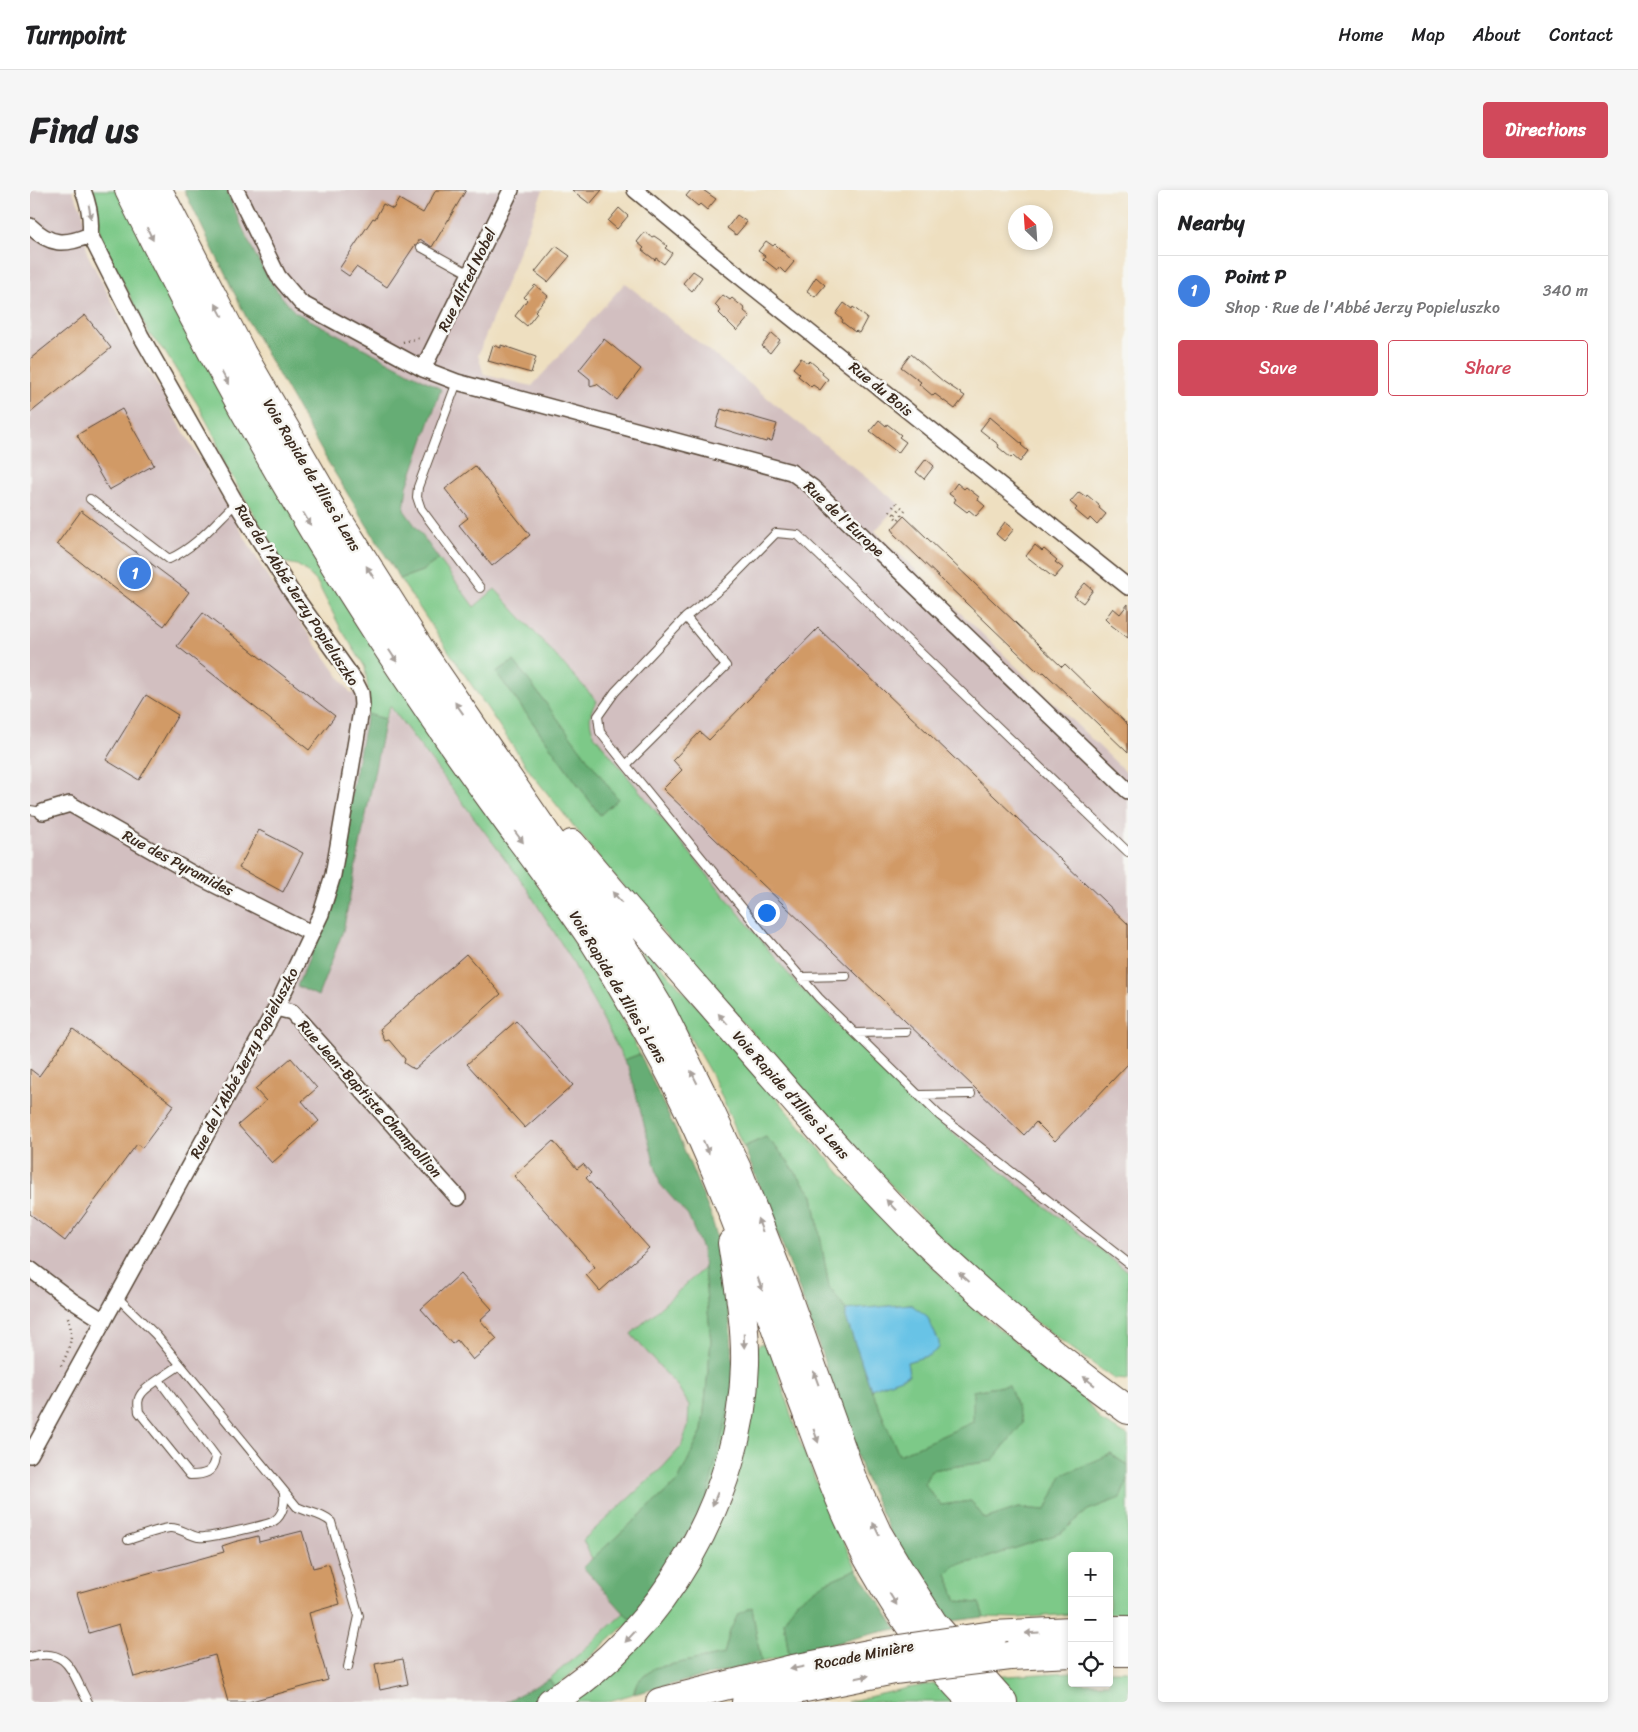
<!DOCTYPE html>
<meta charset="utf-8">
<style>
body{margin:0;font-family:Sriracha,sans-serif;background:#f6f6f6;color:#202124}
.controls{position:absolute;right:15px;bottom:15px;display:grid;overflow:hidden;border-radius:5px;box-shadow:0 2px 8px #0003}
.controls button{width:45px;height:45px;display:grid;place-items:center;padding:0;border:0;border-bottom:1px solid #e0e0e0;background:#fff;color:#202124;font:25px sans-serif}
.compass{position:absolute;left:978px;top:15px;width:45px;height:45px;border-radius:50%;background:#fff;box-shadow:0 2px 8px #0003;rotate:335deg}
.you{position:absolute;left:736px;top:722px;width:18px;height:18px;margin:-12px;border:4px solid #fff;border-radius:50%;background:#1a73e8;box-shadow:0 0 0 8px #1a73e833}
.badge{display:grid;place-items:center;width:32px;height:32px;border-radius:50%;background:#d1495b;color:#fff;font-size:16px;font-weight:700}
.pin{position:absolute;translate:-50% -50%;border:2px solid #fff;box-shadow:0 1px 5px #0006}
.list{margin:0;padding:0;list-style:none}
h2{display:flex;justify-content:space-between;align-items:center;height:65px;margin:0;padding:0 20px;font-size:21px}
h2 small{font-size:16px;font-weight:400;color:#757577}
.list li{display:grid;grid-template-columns:32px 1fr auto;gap:15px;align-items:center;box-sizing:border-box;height:70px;padding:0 20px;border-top:1px solid #e0e0e0}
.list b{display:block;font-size:19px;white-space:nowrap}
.list p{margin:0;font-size:16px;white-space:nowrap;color:#757577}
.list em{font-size:16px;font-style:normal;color:#757577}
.actions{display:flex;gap:10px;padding:15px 20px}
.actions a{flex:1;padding:11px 0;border:1px solid #d1495b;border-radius:5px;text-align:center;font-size:18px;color:#d1495b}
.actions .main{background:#d1495b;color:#fff}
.icon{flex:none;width:28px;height:28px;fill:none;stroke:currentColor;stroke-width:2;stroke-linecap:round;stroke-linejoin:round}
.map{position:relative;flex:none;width:1098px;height:1512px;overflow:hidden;border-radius:5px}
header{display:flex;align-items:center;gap:30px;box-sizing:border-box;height:70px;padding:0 25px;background:#fff;border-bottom:1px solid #e0e0e0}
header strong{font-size:24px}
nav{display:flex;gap:28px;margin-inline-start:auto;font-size:18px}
.intro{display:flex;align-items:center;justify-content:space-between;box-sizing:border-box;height:120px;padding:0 30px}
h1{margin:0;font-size:35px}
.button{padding:12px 22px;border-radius:5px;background:#d1495b;color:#fff;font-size:18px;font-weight:700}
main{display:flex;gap:30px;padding:0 30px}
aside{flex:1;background:#fff;border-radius:5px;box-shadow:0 2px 8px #0003}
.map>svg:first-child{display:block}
.industrial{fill:#d2bfc0}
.green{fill:#7dc988;stroke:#5c7a53;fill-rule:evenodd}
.forest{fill:#66ad74;stroke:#506c49}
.water{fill:#68c3e6;stroke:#527682}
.building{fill:#d19a66}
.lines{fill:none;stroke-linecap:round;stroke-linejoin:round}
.lane-casing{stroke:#564536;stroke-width:10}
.street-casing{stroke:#564536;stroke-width:18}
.highway-casing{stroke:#564536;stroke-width:30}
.path{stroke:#564536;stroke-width:2.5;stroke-dasharray:1 4;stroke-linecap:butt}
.lane{stroke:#fff;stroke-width:8}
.street{stroke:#fff;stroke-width:15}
.highway{stroke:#fff;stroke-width:28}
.highway-bridge-casing{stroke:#564536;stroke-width:30;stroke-linecap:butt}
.highway-bridge{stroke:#fff;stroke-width:28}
.oneway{fill:#a79f9a}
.labels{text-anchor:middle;stroke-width:5;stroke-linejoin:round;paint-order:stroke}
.street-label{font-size:15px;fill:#3b2a1e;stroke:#f6f6f2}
</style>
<header>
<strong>Turnpoint</strong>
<nav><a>Home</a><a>Map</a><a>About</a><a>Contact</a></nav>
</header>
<div class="intro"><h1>Find us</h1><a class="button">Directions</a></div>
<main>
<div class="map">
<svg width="1098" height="1512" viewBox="0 0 1098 1512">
<rect width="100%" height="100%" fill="#f6f6f2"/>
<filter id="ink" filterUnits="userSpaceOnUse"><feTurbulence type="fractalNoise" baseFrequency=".02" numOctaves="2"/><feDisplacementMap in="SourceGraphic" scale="10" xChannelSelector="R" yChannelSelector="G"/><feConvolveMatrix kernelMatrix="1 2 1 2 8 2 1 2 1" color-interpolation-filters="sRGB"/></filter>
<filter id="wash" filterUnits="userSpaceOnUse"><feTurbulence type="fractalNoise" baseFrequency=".0096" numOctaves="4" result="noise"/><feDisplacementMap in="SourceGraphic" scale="20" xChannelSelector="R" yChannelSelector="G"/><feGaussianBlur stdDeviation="1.12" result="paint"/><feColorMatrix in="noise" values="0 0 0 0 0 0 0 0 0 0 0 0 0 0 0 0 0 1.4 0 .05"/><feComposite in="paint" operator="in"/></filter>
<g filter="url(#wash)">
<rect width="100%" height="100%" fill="#eedfc0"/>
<path class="industrial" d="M0,0H42L53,22L57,63L108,162L236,384L320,502L359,515L494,694L541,769L599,878L630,994L658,1026L672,1059L681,1152L648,1291L553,1377L594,1423L548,1465L519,1489L475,1512H0Z
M196,0H513L448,165L454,185L502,196L595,93L869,314L845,341L1098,584V1082L905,929L764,791L564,545L560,534V524L567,511L465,399L444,417L374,320L377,297L290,136L265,122L247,103L230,75Z"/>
<path class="green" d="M62,0H86L508,695L584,815L610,864L594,870L541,769L494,694L360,516L355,529L337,524L339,508L335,477L310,437L287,392L276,381L267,375L252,372L194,273L185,247L168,215L135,162L120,145L71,50C67,32 71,18 62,0Z
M409,369L444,417L465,399L567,511C558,523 559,532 564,545L764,791L905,929L1098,1082V1190L1084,1189L988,1119L904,1042L705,824L579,680L501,583L370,389L392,381ZM484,471L587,608L570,625L466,482Z
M604,746L701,854L809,982L944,1118L1055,1209L1071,1231L1098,1246V1276L1081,1264L1016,1320L988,1318L955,1329L941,1311L911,1315L894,1294L901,1280L962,1271L979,1195L943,1201L944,1232L869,1265L841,1199L879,1185L877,1172L900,1165L880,1114L816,1120L799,1097L783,1006L751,963L736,947L713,957L685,891L602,747Z
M674,1078L681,1152L672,1241L648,1291L562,1369L553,1350L633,1277L651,1257L658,1236L659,1215L648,1197L601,1144Z
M730,1154H739L767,1244L797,1318L827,1379L794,1393L754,1431L759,1466L731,1472L722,1417L700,1441L694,1464L624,1478L607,1492L603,1504L576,1512H531L580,1475L721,1161Z
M1098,1290V1423L1079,1424V1366H1042V1424L987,1428L954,1427L949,1413L927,1411L917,1384L926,1375L950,1370L1031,1343L1058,1320L1090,1308Z
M594,1423L602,1430L525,1498L519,1489L548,1465Z
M1079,1481H1098V1512H989L961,1487L1042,1482V1493H1079Z
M910,1493L928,1512H817L877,1498Z"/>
<path class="forest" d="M154,0H196C216,45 230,85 265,122L411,199L377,297L374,320L409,369L392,381L370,389L298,272L218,131Z
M484,471L588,609L570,625L466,482Z
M337,524L355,529L313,741L288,806L267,796L297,727Z
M610,864L651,952L680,1023L695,1073L705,1193L674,1320L602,1430L594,1423L553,1377L648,1291L672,1241L681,1152L672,1059L658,1026L630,994L599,878L594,870Z
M736,947L751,963L783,1006L799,1097L816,1120V1128L841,1199L869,1265L943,1232V1201L979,1195L993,1233L962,1271L901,1280L894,1294L911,1315L941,1311L955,1329L988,1318L1016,1320L1032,1285L1081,1264L1098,1276V1290L1090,1308L1058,1320L1031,1343L950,1370L926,1375L917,1384L927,1411L949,1413L954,1427L914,1432L859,1340L833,1283L768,1096L714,957Z
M827,1379L867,1439C830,1445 795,1457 759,1466L754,1431L766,1412L794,1393Z
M722,1417L731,1472L604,1504L607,1492L624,1478L694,1464L700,1441L708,1424Z
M519,1489L525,1498L505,1512H475Z"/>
<path class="water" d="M880,1114L897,1126L909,1152V1158L900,1165L877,1172L879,1185L841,1199L816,1128V1120Z"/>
<g id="blocks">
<path class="building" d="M406,0H436L402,57L390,49L386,55H385L357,97L326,77L319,86L309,79L343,28L345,29L353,14L363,19L369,9L393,23Z
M542,0H572L560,14Z
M661,0H673L686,9L677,20L670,14L668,16L656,6Z
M589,18L598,26L587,39L578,31Z
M707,25L717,32L706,45L697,38Z
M615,42L622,47L624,46L630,50L637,56L635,58L642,63L634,74L626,68L625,70L612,60L614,58L607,52Z
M736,51L743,56L745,54L749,58L764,72L755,83L749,77L747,80L733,69L735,66L728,61Z
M526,56L540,66L518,92L505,82Z
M663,81L672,87L662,101L653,93Z
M786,87L795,95L785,107L777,101Z
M505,95L518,106L505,121L507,123L497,136L485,126L497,110L494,107Z
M693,105L700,110L702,108L715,119L714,121L720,126L707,141L689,123L691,121L685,115Z
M814,113L822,119L823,117L837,128L829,143L826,141L825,142L812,132L813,130L806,124Z
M55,125L81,158L0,223V169Z
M742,143L750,150L740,163L732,156Z
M574,149L611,179L587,210L567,194L560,196V189L549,180Z
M463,155L471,158V155L506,167L501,183L458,171Z
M881,164L914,192L935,206L925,219L905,204L903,206L889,194L891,192L871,177Z
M771,168L778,173L780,171L793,182L792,184L798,189L790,200L783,195L781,197L777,193L768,186L770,184L763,178Z
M92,219L124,275L79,300L47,245Z
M691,219L697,221L698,220L747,234L742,251L737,250L736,252L686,237Z
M960,227L992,254L991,255L998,261L990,272L983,266L981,268L968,257L969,255L950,240Z
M849,230L856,236L857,234L871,245L869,247L876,252L868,263L840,241Z
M896,269L904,276L894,289L886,282Z
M445,276L500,345L462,376L429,335L438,328L415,299Z
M927,293L934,299L936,297L949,307L948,310L955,316L946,326L939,320L937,322L924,312L926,309L919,304Z
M1049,302L1056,307L1057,305L1070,316L1069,318L1076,324L1067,335L1060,328L1058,331L1052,326L1045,320L1047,318L1040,312Z
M51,321L159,402L134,436L27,354Z
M874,326L1032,477L1035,474L1098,535V563L1014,482L1012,483L1008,480L1007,481L864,344L865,343L862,339Z
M975,332L984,339L974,351L966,344Z
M1005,355L1012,361L1014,359L1027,370L1025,372L1033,378L1024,388L996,366Z
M1055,393L1063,400L1053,413L1044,406Z
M1098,414V448L1081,435L1075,429L1083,418L1090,424Z
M173,423L305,526L279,560L147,456Z
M788,438L1098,734V874L1025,951L1006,932L994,945L633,599L652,580L643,570L670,542L679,550Z
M116,505L148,525L109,590L76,570Z
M229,640L273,663L253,702L209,678Z
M436,764L471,804L385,879L380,877L374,873L375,869L359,850L355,851L350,839Z
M486,831L543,895L495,938L437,874Z
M43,839L144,915L112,958L107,954L35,1051L0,1024V879L9,886Z
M261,868L287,898L272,911L289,931L242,973L208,935L236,911L225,899Z
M523,951L547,979L553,974L561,983L556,988L619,1058L570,1101L556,1085L565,1077L484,986Z
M430,1084L462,1119L450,1130L467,1149L443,1170L427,1150L422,1154L391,1119Z
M272,1341L283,1378L299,1374L310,1414L279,1423L286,1452H287L298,1490L218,1512H198L185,1465L104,1487L89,1434L59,1443L47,1403L194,1362L192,1356L204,1352L228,1346L229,1352Z
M373,1469L378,1494L350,1500L345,1474Z"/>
</g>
</g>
<g filter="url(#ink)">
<use href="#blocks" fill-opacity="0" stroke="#564536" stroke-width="1"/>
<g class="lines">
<defs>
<path id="lane" d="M391,57L440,84
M427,192L388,297L387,307L391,319L450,398
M60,309L139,369C166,357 185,333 206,313
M596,575L696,476L656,427
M0,620L13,622
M1098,662L768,345L746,343L694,396L656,427L585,502L568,526L570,542L596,575L736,747L789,808L909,925L1098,1073
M771,787L816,786
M825,843L876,842
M889,905L941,904
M87,1107L126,1145L267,1317C279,1323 291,1323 301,1332L329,1426L318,1477
M129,1190L186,1267C184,1283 174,1285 160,1285L109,1222C108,1215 107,1209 112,1203C118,1195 141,1182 150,1175
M98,1350C111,1346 126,1340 139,1338C150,1337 158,1345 168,1347C175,1349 238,1335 244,1331C253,1325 255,1313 254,1303
M0,1467C40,1456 42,1485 58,1512"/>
<path id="street" d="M53,0C59,15 62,28 60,45
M206,0L248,86L271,113L393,179L427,192L761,282L782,297L1098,601
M605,0L688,69L1098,397
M0,36C20,55 34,56 60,45
M393,179L481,0
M13,622L40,614L165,685L281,743
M246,818L262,822L428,1008
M0,1079L41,1110L74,1131
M0,1265L246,818L291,724L303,685L332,515L331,503L325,491L261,401L206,313L111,146L60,45"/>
<path id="highway" d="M99,0C181,167 272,331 376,486C410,537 445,587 481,636C509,674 537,711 563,750C588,789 612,830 634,871C689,974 726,1085 766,1194C790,1256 811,1322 844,1379C870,1425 906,1475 943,1512
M128,0L212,164L305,325L395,467L586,746L629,817L673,906L707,979L754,1098L822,1288L847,1342L870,1381L903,1433L973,1512
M542,654C596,719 653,783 709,847C770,916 830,987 895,1051C958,1112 1027,1168 1098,1220
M1079,1440H1098
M963,1445L1042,1441
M1079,1462H1098
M980,1466L1042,1463
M521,1512C633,1443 712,1305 715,1174C716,1134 708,1093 702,1053
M630,1512L758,1480L849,1462
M716,1512L775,1498L864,1480"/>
</defs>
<use href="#lane" class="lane-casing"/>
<use href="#street" class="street-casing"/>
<use href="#highway" class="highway-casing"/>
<path class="path" d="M373,152L392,147
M871,317L875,320L868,330L864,326Z
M864,324L860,321L866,313L870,316
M31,1176C40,1159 45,1144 37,1125"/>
<use href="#lane" class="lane"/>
<use href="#street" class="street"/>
<use href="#highway" class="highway"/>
<defs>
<path id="highway-bridge" d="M849,1462L963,1445
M864,1480L980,1466"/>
</defs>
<use href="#highway-bridge" class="highway-bridge-casing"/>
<use href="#highway-bridge" class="highway-bridge"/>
</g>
<defs><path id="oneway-solid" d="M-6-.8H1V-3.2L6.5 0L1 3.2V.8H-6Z" transform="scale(1.25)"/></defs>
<g class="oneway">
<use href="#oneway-solid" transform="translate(60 22) rotate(80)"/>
<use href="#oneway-solid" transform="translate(120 44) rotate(64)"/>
<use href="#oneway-solid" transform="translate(189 120) rotate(-118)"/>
<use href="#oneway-solid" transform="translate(195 188) rotate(62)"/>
<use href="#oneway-solid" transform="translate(277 329) rotate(59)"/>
<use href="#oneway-solid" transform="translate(340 382) rotate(-122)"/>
<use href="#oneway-solid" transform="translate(363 466) rotate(57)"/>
<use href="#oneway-solid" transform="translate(429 518) rotate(-125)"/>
<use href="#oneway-solid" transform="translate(489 647) rotate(53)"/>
<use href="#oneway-solid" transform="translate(587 707) rotate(-131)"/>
<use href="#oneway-solid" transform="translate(693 829) rotate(-131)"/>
<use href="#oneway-solid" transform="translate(664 887) rotate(-117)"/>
<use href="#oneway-solid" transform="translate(676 957) rotate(66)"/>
<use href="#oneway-solid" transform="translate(861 1015) rotate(-133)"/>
<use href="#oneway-solid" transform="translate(730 1035) rotate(-111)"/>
<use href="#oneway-solid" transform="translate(934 1087) rotate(-138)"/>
<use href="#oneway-solid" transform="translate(730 1094) rotate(70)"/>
<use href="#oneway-solid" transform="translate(714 1151) rotate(88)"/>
<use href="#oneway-solid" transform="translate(786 1188) rotate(-110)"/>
<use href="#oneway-solid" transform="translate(1059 1191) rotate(-142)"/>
<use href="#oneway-solid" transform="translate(786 1246) rotate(70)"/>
<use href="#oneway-solid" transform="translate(685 1309) rotate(112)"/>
<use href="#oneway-solid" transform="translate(846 1339) rotate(-116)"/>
<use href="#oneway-solid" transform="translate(863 1409) rotate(58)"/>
<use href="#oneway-solid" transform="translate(1002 1443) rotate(177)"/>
<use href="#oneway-solid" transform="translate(600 1447) rotate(133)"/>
<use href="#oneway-solid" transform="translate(767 1478) rotate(169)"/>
<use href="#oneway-solid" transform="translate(832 1487) rotate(-11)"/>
</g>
</g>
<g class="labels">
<g class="street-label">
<text transform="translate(437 90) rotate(-64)" y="5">Rue Alfred Nobel</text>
<text transform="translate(851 199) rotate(39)" y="5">Rue du Bois</text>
<text transform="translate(282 285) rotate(59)" y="5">Voie Rapide de Illies à Lens</text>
<text transform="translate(814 329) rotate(43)" y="5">Rue de l'Europe</text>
<text transform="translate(267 405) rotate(57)" y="5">Rue de l'Abbé Jerzy Popieluszko</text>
<text transform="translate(148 673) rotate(28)" y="5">Rue des Pyramides</text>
<text transform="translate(588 797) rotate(59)" y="5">Voie Rapide de Illies à Lens</text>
<text transform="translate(214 873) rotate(-62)" y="5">Rue de l'Abbé Jerzy Popieluszko</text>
<text transform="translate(761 905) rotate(48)" y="5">Voie Rapide d’Illies à Lens</text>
<text transform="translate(340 909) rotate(48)" y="5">Rue Jean-Baptiste Champollion</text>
<text transform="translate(834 1465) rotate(-11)" y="5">Rocade Minière</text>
</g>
</g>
</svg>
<div class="controls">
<button>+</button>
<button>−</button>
<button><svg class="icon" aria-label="locate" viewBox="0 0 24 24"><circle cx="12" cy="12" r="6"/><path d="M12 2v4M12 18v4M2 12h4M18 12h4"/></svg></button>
</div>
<svg class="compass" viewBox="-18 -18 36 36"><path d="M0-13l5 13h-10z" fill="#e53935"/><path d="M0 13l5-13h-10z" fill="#757577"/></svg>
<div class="you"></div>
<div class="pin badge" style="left:105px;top:383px;background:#3f7fe0">1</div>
</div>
<aside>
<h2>Nearby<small></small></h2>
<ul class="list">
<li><span class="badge" style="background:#3f7fe0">1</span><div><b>Point P</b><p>Shop · Rue de l'Abbé Jerzy Popieluszko</p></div><em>340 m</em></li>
</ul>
<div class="actions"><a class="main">Save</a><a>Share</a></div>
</aside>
</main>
